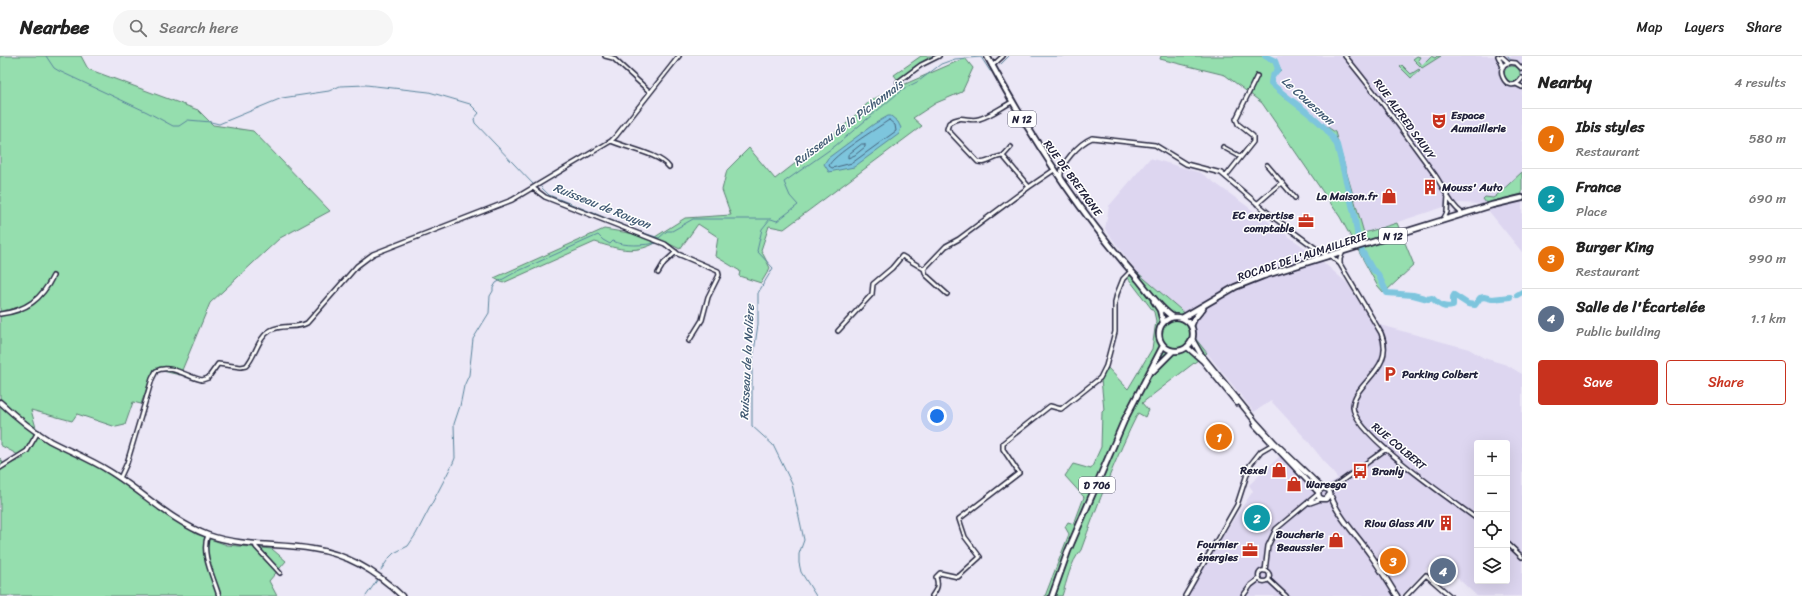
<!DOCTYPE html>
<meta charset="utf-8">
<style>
body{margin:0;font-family:Sriracha,sans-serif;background:#f6f6f6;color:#222}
.controls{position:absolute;right:12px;bottom:12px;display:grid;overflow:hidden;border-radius:4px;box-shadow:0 4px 16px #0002}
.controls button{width:36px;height:36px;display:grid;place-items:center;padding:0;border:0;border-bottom:1px solid #e0e0e0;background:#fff;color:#222;font:20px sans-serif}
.you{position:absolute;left:937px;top:360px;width:14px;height:14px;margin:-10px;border:3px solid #fff;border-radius:50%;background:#1a73e8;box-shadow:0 0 0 6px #1a73e833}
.badge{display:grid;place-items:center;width:26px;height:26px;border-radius:50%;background:#c8321e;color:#fff;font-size:13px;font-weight:700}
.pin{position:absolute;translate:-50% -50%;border:2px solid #fff;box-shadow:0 1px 4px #0006}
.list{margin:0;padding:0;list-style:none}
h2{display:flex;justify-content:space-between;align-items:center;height:52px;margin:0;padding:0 16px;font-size:17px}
h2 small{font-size:13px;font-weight:400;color:#767676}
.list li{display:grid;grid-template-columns:26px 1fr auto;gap:12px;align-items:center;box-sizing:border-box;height:60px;padding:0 16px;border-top:1px solid #e0e0e0}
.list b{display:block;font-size:15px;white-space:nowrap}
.list p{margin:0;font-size:13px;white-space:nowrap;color:#767676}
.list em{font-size:13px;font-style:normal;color:#767676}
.actions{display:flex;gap:8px;padding:12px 16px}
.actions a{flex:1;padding:9px 0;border:1px solid #c8321e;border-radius:4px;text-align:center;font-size:14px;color:#c8321e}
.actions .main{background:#c8321e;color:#fff}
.icon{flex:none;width:22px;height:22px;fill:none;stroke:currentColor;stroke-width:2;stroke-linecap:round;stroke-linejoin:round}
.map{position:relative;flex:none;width:1522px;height:540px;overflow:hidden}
header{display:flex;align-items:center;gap:24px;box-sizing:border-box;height:56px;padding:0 20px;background:#fff;border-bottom:1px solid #e0e0e0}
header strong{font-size:19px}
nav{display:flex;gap:22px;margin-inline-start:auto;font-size:14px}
.search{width:280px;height:36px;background:#f6f6f6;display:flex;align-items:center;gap:10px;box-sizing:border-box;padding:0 14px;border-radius:22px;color:#767676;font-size:15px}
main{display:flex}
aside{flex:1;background:#fff}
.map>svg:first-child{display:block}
.built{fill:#ddd6f0;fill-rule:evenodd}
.green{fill:#95deae;stroke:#5c8074}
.water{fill:#7dc5dd;stroke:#59849c}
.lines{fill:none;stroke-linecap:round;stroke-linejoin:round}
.shore{stroke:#46637c;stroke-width:1}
.stream{stroke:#59849c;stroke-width:1}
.river{stroke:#7dc5dd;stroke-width:6}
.street-casing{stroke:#22223b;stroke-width:6}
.secondary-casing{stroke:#22223b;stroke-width:7}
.primary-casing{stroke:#22223b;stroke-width:8}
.street{stroke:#fff;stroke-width:3}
.secondary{stroke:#fff;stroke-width:4}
.primary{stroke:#fff;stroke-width:4.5}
.labels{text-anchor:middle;stroke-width:3;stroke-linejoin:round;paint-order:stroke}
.shield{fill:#fff;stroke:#646476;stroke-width:1}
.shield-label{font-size:10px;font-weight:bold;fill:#22223b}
.poi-label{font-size:11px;font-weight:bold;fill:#22223b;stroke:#fff;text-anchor:end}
.street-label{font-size:11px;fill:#22223b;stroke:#fff}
.water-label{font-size:12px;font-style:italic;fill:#425b74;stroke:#fff}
</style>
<header>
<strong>Nearbee</strong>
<div class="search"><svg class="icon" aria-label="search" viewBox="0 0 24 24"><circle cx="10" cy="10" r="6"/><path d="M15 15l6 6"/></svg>Search here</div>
<nav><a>Map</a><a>Layers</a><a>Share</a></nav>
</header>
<main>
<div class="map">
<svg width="1522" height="540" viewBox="0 0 1522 540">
<rect width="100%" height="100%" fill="#ebe7f6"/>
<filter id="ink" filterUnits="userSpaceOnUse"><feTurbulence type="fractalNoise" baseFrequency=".025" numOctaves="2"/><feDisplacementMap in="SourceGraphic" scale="8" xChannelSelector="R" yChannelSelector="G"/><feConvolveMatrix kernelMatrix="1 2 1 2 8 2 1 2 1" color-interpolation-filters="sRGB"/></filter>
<g filter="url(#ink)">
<path class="built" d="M1266,0H1522V196L1483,148L1456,147L1364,177L1335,76L1282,40L1281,33L1273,28L1271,24L1281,14L1276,3Z
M1150,102L1201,117L1316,200L1347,227L1372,267L1469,293L1484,302L1507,309L1522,318V540H1477L1436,502L1401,540H1182L1253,435L1249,429L1280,400L1315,434L1338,423L1307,384L1271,345L1254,356L1195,282V266L1138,217L1105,173L1109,150ZM1477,387H1507V525H1477Z"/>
<path class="green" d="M0,0H81L88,13L198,54L213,69L253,75L330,155L280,182L210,247L180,319L154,313L141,348L133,346L125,369L116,371L77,358L72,365L31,354L38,379L99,411L196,478L227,489L272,493L286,505L269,525L277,540H0V402L5,410L24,402L0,389Z
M921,0H935L925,4L898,24L894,19Z
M1161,0H1266L1276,3L1281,14L1271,24L1273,28L1281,33L1282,40L1335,76L1364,177L1397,167L1414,209L1384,237L1377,229L1340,161L1262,47L1225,19L1160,3Z
M1417,0L1420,1L1418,4L1422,9L1431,0L1435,2L1437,0H1441L1422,12L1413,3Z
M965,2L973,12L962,36L936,47L913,62L922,70L784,173L769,170L761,194L770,212L761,227L739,220L740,215L715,200L718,181L698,168L680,193L661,184C636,199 621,194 595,186L503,227L494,222L604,173L655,181L685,162L731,159L722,134L727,114L749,92L775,123L846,68L870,45L896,32Z
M1402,9L1411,18L1419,13L1420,14L1411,22L1400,11Z
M1504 18a8 8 0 1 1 16 0a8 8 0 1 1-16 0Z
M1522,116V138L1486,147L1483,143L1485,141L1493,142L1496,140Z
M1138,217L1195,266V282L1207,297L1142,347L1148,354L1145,361L1138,357C1116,401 1098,447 1081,494C1070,507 1067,525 1062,540H1045L1069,478L1065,471L1068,466L1074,468L1084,441L1065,420L1073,408L1091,413L1101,391L1102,356L1104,354L1101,323L1104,319L1106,310L1128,333L1152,293L1156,265L1154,256L1125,218Z"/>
<path class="water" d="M888,60H891L898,66L901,72L899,78L854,111L829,116L824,108L828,102L874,68Z"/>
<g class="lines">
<path class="shore" d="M889,64L895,69L896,75L852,107L832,112L829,110C830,101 879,71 889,64Z
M862,88H865V91L855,99L848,102V99Z"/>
<path class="stream" d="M46,0L54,12L59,15L147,56L173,70H179L188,64L211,66L219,68L282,42L329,35L340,30L366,29L429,36L470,48L479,57L474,63L475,67L533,128
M1032,0H1062
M1508,0L1510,3
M1000,9L1009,0
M541,131L549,139L638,175L659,182L667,175H672L693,163H771L777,165L798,149L790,140L784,126L835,90L903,33L919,25L941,8L955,3L981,1L990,15H992
M770,163L762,173L757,195L773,212L758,237V268L752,310V370L773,389L792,428L804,484L799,498V507L801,516L816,540
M381,514L389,502L394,497L408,490L416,478L453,407L455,402L454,368L460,350L464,330L469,319L473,283L489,257L490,240L493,235V232L496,227L514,217L598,179L603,184L610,188L613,185C625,191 644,189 657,187
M366,540L378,523"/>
<path class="river" d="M1265,0L1275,5L1278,13L1272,21L1271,27C1292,48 1323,62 1337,89L1354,157L1358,183
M1362,195L1372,213L1378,218L1387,237L1413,239L1428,243L1432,242C1439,248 1443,253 1453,250V241L1454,239L1468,248L1475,249L1480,242L1484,241L1492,243L1510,241
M1517,239L1522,236"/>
<defs>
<path id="street" d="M605,0L613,2L650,36
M1345,0C1377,38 1406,79 1435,119C1444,132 1450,149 1463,158
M1498,0L1503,11
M1501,0L1509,7
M992,10L1003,0
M1522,13L1516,7C1488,2 1507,45 1522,22
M898,26L921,9L939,0
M1516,28L1522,31
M1012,46C1002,51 990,60 979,63C967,66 962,58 949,67L947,73L978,106C987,109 994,100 1003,100L1029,131L1054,114
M611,85C627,92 660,98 669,111
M1223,91L1241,101
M1003,100L1011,91
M1267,109L1295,142
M1226,120L1253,86V80L1238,68L1236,63L1257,20
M1061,121C1059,108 1080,87 1092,82L1155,89L1186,108L1221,117L1273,161L1318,194
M533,132L545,141L665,188L678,198L718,215L719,219L708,241L702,264L689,285
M1257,148L1281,127
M1443,164L1447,156L1448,139
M1330,199L1340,208V203L1343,195
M1316,203L1318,194L1329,200
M1340,208L1381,277C1396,313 1355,325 1353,350C1352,377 1453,445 1477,463
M924,213L926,219L947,238
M658,217L664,207L676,196
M0,258C26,255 42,243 53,220
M838,275L872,238L873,228L892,212L902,200L924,213L946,190L959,183L1029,131
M0,412L27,395L38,376
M120,422L127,407L152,323L156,315C170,307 189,322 202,324L208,322L218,308L241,311L246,310C256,300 257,282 271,274C282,268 296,273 307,267L357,210L373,198L512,144L611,85L616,80L679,0
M1329,434L1386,393
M1310,447L1321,443
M208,479C200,497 214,522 219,540
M1507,487L1522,501
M255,488L256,491L280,517
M1258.5 520a5.5 5.5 0 1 1 11 0a5.5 5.5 0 1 1-11 0Z
M1265,515L1268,490L1276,473L1318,438
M1269,524L1286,540
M932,540C937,533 939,529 936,521L940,517L958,521L980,501L965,481L959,463L1019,417L1003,393V387L1050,350L1061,353L1100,322L1106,310L1115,276V246L1117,238L1123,223L1131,215
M1185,540L1237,449L1250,409L1261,395L1273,388
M1243,540L1251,529L1259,523
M1406,540L1426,519L1450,540"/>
<path id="secondary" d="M1192,283L1200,297L1255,365L1275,387L1322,432
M1187,291L1203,305L1237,347
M0,346C15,360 32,374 50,385C69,395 90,403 109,415C142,435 172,466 208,479C242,491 278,487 313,493C348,498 377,516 402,540
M1255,369L1318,436
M1329,439L1326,443H1322L1319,441L1318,436L1323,432L1329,434C1335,458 1356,478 1370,498C1380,512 1388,526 1397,540"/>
<path id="primary" d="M987,0C1030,80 1078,155 1138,223C1148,235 1160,253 1173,261
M1154,245L1160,254L1163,266
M1159 278a17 17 0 1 1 34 0a17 17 0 1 1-34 0Z
M1182,262L1235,231L1263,220L1492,149L1522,142
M1191,270L1194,263L1203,252
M1153,315L1173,295
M1052,540L1068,495L1124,365L1163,290"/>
</defs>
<use href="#street" class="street-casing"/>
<use href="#secondary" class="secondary-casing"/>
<use href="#primary" class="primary-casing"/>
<use href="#street" class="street"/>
<use href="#secondary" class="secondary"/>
<use href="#primary" class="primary"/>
</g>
</g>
<defs>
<symbol id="theatre-bare" viewBox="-9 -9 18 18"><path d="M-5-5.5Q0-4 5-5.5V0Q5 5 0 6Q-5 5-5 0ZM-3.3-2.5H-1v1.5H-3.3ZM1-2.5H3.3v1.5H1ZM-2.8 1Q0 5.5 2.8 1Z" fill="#c8321e" stroke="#fff" stroke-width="2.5" paint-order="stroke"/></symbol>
<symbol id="building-bare" viewBox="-9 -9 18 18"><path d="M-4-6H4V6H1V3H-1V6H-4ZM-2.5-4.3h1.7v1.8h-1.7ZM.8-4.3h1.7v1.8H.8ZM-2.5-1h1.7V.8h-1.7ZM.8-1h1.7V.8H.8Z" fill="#c8321e" stroke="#fff" stroke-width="2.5" paint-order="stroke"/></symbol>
<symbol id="shop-bare" viewBox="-9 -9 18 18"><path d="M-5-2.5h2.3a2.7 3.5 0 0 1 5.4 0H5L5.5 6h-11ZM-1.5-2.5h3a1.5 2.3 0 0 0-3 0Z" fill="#c8321e" stroke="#fff" stroke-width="2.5" paint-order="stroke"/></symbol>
<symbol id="office-bare" viewBox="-9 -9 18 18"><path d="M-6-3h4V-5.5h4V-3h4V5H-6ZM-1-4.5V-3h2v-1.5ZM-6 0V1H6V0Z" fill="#c8321e" stroke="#fff" stroke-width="2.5" paint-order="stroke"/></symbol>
<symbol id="parking-bare" viewBox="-9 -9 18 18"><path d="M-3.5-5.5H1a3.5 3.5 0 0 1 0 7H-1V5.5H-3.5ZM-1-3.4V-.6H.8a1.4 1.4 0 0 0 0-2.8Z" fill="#c8321e" stroke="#fff" stroke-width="2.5" paint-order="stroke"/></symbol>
<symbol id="bus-bare" viewBox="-9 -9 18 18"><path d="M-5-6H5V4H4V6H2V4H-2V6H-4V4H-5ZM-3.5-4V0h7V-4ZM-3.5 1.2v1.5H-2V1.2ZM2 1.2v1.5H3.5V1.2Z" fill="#c8321e" stroke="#fff" stroke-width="2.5" paint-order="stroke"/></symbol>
</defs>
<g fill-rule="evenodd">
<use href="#theatre-bare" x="1428" y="54" width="22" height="22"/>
<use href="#building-bare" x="1419" y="120" width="22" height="22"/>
<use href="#shop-bare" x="1378" y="129" width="22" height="22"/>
<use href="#office-bare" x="1295" y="154" width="22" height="22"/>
<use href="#parking-bare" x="1379" y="307" width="22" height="22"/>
<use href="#shop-bare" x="1268" y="403" width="22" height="22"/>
<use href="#bus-bare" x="1349" y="404" width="22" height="22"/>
<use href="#shop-bare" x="1283" y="417" width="22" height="22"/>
<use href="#building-bare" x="1435" y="456" width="22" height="22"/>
<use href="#shop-bare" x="1325" y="473" width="22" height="22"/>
<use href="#office-bare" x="1239" y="483" width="22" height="22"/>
</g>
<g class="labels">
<g class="shield">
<rect x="1008" y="55" width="28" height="16" rx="3"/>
<rect x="1379" y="172" width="28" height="16" rx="3"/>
<rect x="1079" y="421" width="36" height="16" rx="3"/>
</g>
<g class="shield-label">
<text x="1022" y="67">N 12</text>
<text x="1393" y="184">N 12</text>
<text x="1097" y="433">D 706</text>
</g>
<g class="poi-label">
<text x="1451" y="63" text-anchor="start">Espace<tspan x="1451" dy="13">Aumaillerie</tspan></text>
<text x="1442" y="135" text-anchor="start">Mouss' Auto</text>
<text x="1377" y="144">La Maison.fr</text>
<text x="1294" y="163">EC expertise<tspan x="1294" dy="13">comptable</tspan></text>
<text x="1402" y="322" text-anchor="start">Parking Colbert</text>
<text x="1267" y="418">Rexel</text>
<text x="1372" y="419" text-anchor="start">Branly</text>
<text x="1306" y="432" text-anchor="start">Wareega</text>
<text x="1434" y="471">Riou Glass AIV</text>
<text x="1324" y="482">Boucherie<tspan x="1324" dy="13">Beaussier</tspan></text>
<text x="1238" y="492">Fournier<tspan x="1238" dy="13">énergies</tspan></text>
</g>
<g class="street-label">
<text transform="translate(1405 63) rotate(54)" y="4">RUE ALFRED SAUVY</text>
<text transform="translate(1073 122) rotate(54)" y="4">RUE DE BRETAGNE</text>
<text transform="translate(1302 200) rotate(-18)" y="4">ROCADE DE L'AUMAILLERIE</text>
<text transform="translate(1399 390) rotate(40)" y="4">RUE COLBERT</text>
</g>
<g class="water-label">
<text transform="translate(1308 45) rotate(42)" y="4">Le Couesnon</text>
<text transform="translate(848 67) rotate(-37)" y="4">Ruisseau de la Pichonnais</text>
<text transform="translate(602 150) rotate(22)" y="4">Ruisseau de Rouyon</text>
<text transform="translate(747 306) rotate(-87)" y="4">Ruisseau de la Nolière</text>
</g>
</g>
</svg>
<div class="controls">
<button>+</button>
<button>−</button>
<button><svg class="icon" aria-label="locate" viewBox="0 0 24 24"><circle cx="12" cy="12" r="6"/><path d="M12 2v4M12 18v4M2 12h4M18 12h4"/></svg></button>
<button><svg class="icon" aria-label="layers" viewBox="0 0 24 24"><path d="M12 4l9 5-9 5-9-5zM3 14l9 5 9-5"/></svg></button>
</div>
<div class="you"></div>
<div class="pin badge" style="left:1219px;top:381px;background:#e8710a">1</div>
<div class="pin badge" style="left:1257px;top:462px;background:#0f9aa8">2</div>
<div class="pin badge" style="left:1393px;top:505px;background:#e8710a">3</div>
<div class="pin badge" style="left:1443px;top:515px;background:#5c6f8a">4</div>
</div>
<aside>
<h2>Nearby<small>4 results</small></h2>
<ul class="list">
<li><span class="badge" style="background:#e8710a">1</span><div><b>Ibis styles</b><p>Restaurant</p></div><em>580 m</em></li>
<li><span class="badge" style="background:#0f9aa8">2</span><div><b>France</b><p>Place</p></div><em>690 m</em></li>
<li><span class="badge" style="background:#e8710a">3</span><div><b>Burger King</b><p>Restaurant</p></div><em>990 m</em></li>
<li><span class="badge" style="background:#5c6f8a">4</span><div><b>Salle de l'Écartelée</b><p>Public building</p></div><em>1.1 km</em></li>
</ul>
<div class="actions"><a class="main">Save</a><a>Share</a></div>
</aside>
</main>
